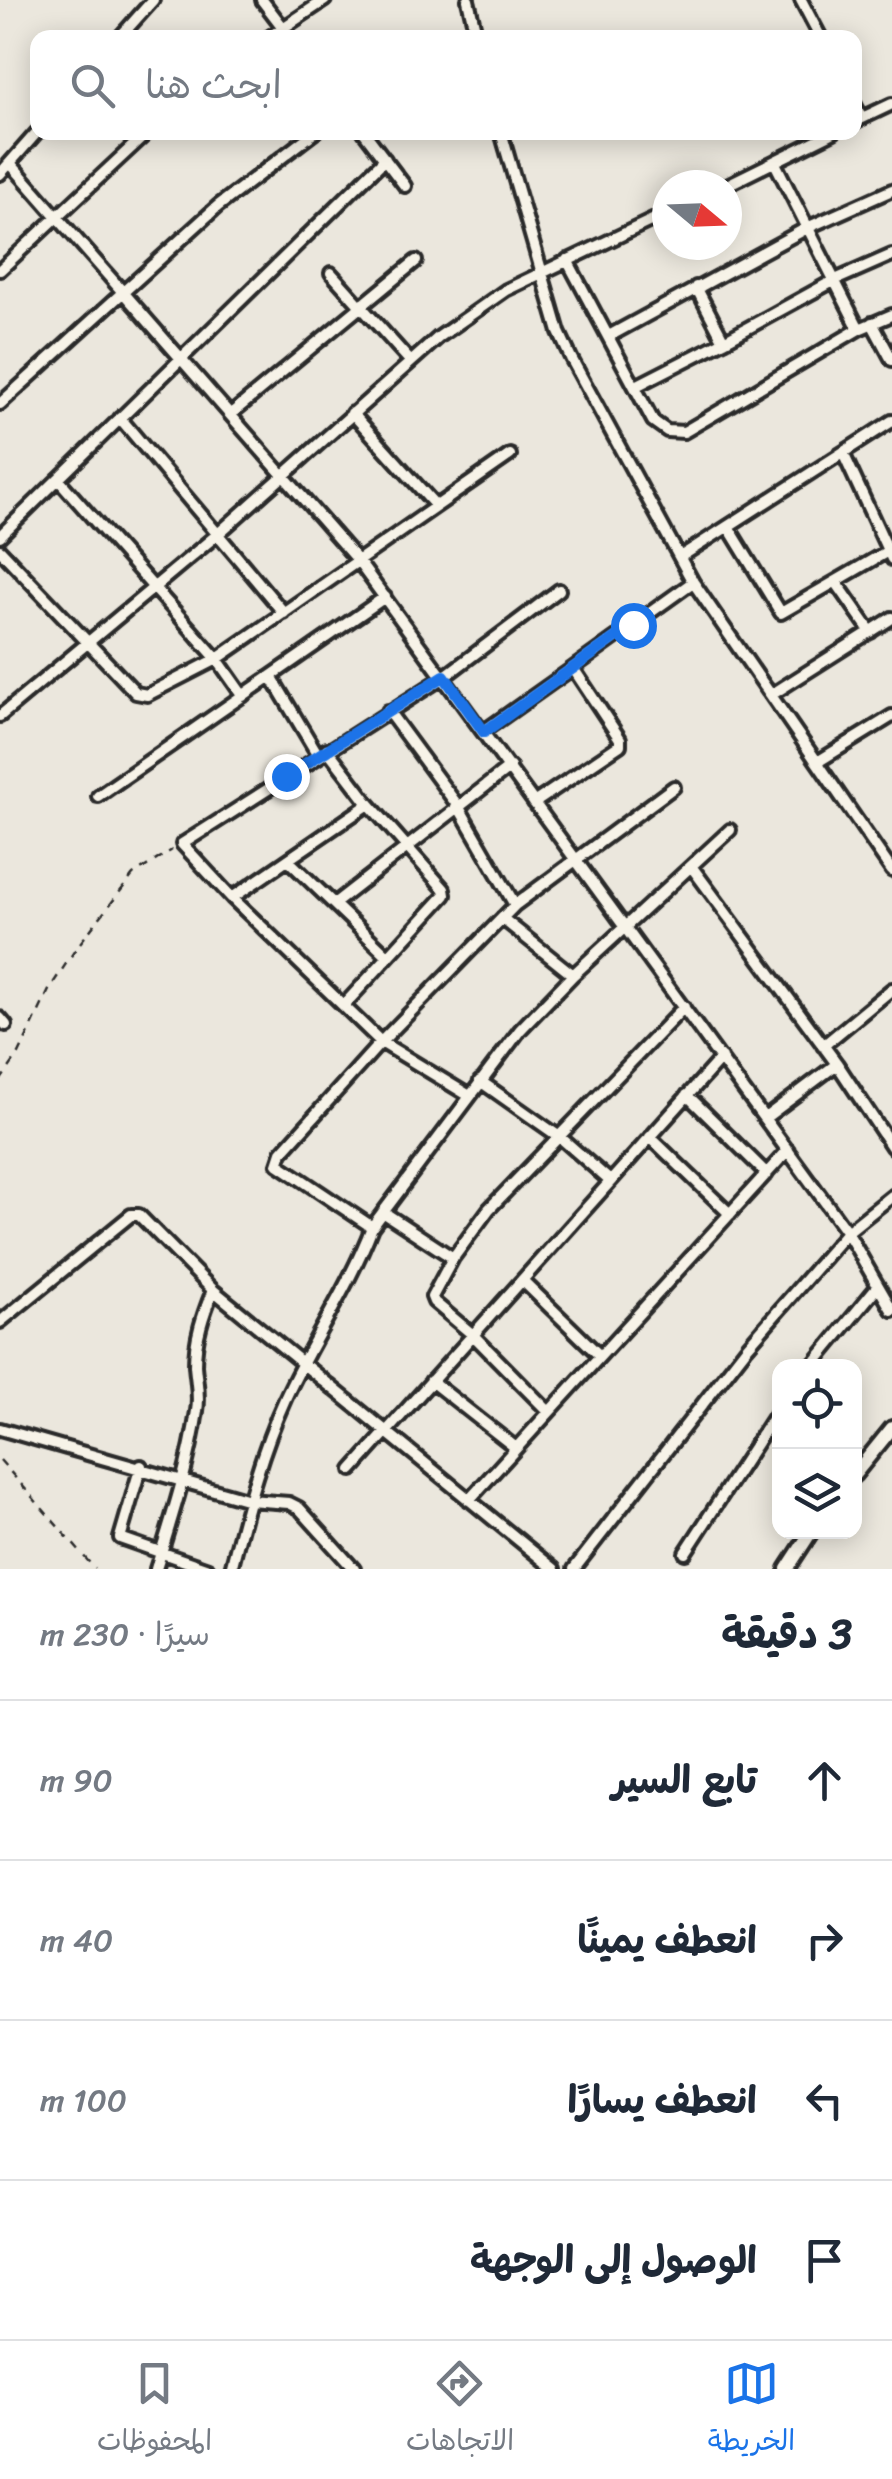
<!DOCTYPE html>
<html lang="ar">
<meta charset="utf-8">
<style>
body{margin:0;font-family:Sriracha,"Playpen Sans Arabic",sans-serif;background:#f2f2f3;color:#1f2937;direction:rtl}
.controls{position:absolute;right:30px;bottom:30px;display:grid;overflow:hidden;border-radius:20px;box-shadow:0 5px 25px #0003}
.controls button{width:90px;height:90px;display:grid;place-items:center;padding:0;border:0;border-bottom:2px solid #e0e1e3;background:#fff;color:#1f2937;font:50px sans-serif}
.compass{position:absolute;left:652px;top:170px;width:90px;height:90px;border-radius:50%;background:#fff;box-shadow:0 5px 25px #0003;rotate:109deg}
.stop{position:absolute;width:30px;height:30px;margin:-22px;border:8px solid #1a73e8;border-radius:50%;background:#fff}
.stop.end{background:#1a73e8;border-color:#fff;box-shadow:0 2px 10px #0008}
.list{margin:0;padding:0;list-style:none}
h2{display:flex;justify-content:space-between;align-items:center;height:130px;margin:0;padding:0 40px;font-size:42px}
h2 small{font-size:32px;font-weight:400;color:#747a83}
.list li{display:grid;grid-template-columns:65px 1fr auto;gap:30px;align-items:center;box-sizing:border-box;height:160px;padding:0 40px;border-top:2px solid #e0e1e3}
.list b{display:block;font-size:38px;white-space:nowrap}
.list em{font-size:32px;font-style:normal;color:#747a83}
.icon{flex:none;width:55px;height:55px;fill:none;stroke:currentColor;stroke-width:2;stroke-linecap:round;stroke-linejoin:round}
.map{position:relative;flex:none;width:892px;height:1569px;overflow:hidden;direction:ltr}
.search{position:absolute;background:#fff;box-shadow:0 5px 25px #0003;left:30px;right:30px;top:30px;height:110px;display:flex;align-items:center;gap:25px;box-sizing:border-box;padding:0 35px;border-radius:20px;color:#747a83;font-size:38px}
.sheet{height:770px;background:#fff}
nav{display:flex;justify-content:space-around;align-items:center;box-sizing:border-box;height:140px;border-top:2px solid #e0e1e3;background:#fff;font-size:28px;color:#747a83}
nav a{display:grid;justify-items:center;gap:5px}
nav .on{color:#1a73e8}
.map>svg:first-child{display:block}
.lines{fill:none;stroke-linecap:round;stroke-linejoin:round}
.minor-casing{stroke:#2b2b2b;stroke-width:18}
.tertiary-casing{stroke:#2b2b2b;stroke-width:20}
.path{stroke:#2b2b2b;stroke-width:2.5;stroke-dasharray:8 8;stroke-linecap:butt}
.minor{stroke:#f7f3e8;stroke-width:10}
.tertiary{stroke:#f7f3e8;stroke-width:12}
.route{stroke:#1a73e8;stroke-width:12}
</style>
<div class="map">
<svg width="892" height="1569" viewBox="0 0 892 1569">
<rect width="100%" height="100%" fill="#ebe7dd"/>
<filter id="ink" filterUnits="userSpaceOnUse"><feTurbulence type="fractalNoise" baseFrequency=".01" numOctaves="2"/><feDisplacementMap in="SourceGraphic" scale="20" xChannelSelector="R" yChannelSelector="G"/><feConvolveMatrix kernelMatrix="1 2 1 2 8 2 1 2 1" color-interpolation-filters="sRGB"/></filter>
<g filter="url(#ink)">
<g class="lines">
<defs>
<path id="minor" d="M262,0L291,38
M468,0L477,38
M801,0L821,38
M119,38L153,0
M268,38L325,0
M854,103L862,118
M854,122L892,104
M364,132L405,186
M501,132L559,332L571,358L693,582L892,871
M10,163L358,561L847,1232L892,1310
M775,163L859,329
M0,174L38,131
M727,185L834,132
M567,260L653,421L667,431L684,432L859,329L892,315
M0,270L148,132
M331,273L410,361
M696,287L724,341L835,280L892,255
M872,323L892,360
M609,336L809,227L892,190
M636,386L724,341
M0,404L218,206L315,132
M232,413L416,261
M352,413L436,506
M120,418L284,613
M843,453L892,559
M58,479L217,659L243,696
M729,528L781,613L888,551
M0,536L385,159
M0,550L136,693L147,695L217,659L510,455
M680,557L892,421
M836,582L871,632
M271,676L318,755
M771,695L892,618
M388,711L458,806L515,905
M0,716L219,533L439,337L506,290L667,213
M484,731L573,668
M327,749L369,804
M819,761L892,716
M98,796L385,597
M534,803L620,745V739L573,668L693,582
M289,861L388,956
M691,866L837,1064L892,1147
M232,898L369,804L444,889L445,895L344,1005
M334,904L510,767
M503,919L573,975
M0,1018L6,1025
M823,1046L892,989
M480,1081L561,1138L610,1181
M468,1095L381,1042L232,898L182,844L444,677L559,590
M687,1095L767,1174
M765,1118L837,1064
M650,1137L730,1214
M383,1212L453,1258
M372,1227L278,1164L282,1152L381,1042L515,905L674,787
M522,1280L600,1356
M0,1322L131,1215H139L213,1290L554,1569
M812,1366L877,1287
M431,1381L516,1448
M549,1412L473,1335L434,1302L432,1297L453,1258L489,1209L684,1007
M0,1429L249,1500L289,1503L299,1508L354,1569
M141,1466L120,1538L208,1569
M352,1470L721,1058
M469,1500L788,1150
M685,1553L780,1407
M156,1569C172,1517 189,1465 197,1411C200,1394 196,1381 195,1365C195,1338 203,1315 213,1290
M231,1569C246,1511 260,1454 285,1399C312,1340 349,1287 372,1227L520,1030L573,975L730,830
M574,1569L747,1347L847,1232L892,1196"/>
<path id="tertiary" d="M854,1475L892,1428
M787,1569L811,1532"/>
</defs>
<use href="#minor" class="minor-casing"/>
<use href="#tertiary" class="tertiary-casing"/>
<path class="path" d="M0,1081L19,1054L50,988L77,947L133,875L172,850
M0,1460L95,1569"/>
<use href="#minor" class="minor"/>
<use href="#tertiary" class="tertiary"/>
</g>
</g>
<g class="lines" filter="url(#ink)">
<path class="route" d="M286,776L444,676L484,732L633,625"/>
</g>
</svg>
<div class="controls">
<button><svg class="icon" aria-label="locate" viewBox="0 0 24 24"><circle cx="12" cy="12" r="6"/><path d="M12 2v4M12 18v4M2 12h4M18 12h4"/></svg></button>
<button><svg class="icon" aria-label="layers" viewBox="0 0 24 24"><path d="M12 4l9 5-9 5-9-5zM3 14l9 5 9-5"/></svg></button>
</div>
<svg class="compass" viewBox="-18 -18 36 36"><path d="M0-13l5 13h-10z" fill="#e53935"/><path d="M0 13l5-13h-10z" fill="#747a83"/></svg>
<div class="stop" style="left:633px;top:625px"></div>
<div class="stop end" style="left:286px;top:776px"></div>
<div class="search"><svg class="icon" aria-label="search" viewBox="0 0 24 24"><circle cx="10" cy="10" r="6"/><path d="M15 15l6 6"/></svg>ابحث هنا</div>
</div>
<section class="sheet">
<h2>3 دقيقة<small>سيرًا · 230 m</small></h2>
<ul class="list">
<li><svg class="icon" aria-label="ahead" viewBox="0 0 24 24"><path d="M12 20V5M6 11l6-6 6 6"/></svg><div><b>تابع السير</b></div><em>90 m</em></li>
<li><svg class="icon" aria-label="right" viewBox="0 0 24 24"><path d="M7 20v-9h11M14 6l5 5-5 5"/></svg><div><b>انعطف يمينًا</b></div><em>40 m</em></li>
<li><svg class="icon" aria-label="left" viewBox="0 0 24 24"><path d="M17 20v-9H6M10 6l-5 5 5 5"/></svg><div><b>انعطف يسارًا</b></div><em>100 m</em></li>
<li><svg class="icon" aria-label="arrive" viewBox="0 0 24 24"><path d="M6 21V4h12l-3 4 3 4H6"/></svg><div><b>الوصول إلى الوجهة</b></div></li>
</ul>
</section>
<nav>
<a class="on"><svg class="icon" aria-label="map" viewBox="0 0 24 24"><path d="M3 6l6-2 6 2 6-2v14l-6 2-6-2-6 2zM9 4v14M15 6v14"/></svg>الخريطة</a>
<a><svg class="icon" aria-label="directions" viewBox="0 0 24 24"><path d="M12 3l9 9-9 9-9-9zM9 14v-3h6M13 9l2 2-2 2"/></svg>الاتجاهات</a>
<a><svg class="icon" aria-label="saved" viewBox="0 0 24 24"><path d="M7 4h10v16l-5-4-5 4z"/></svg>المحفوظات</a>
</nav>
